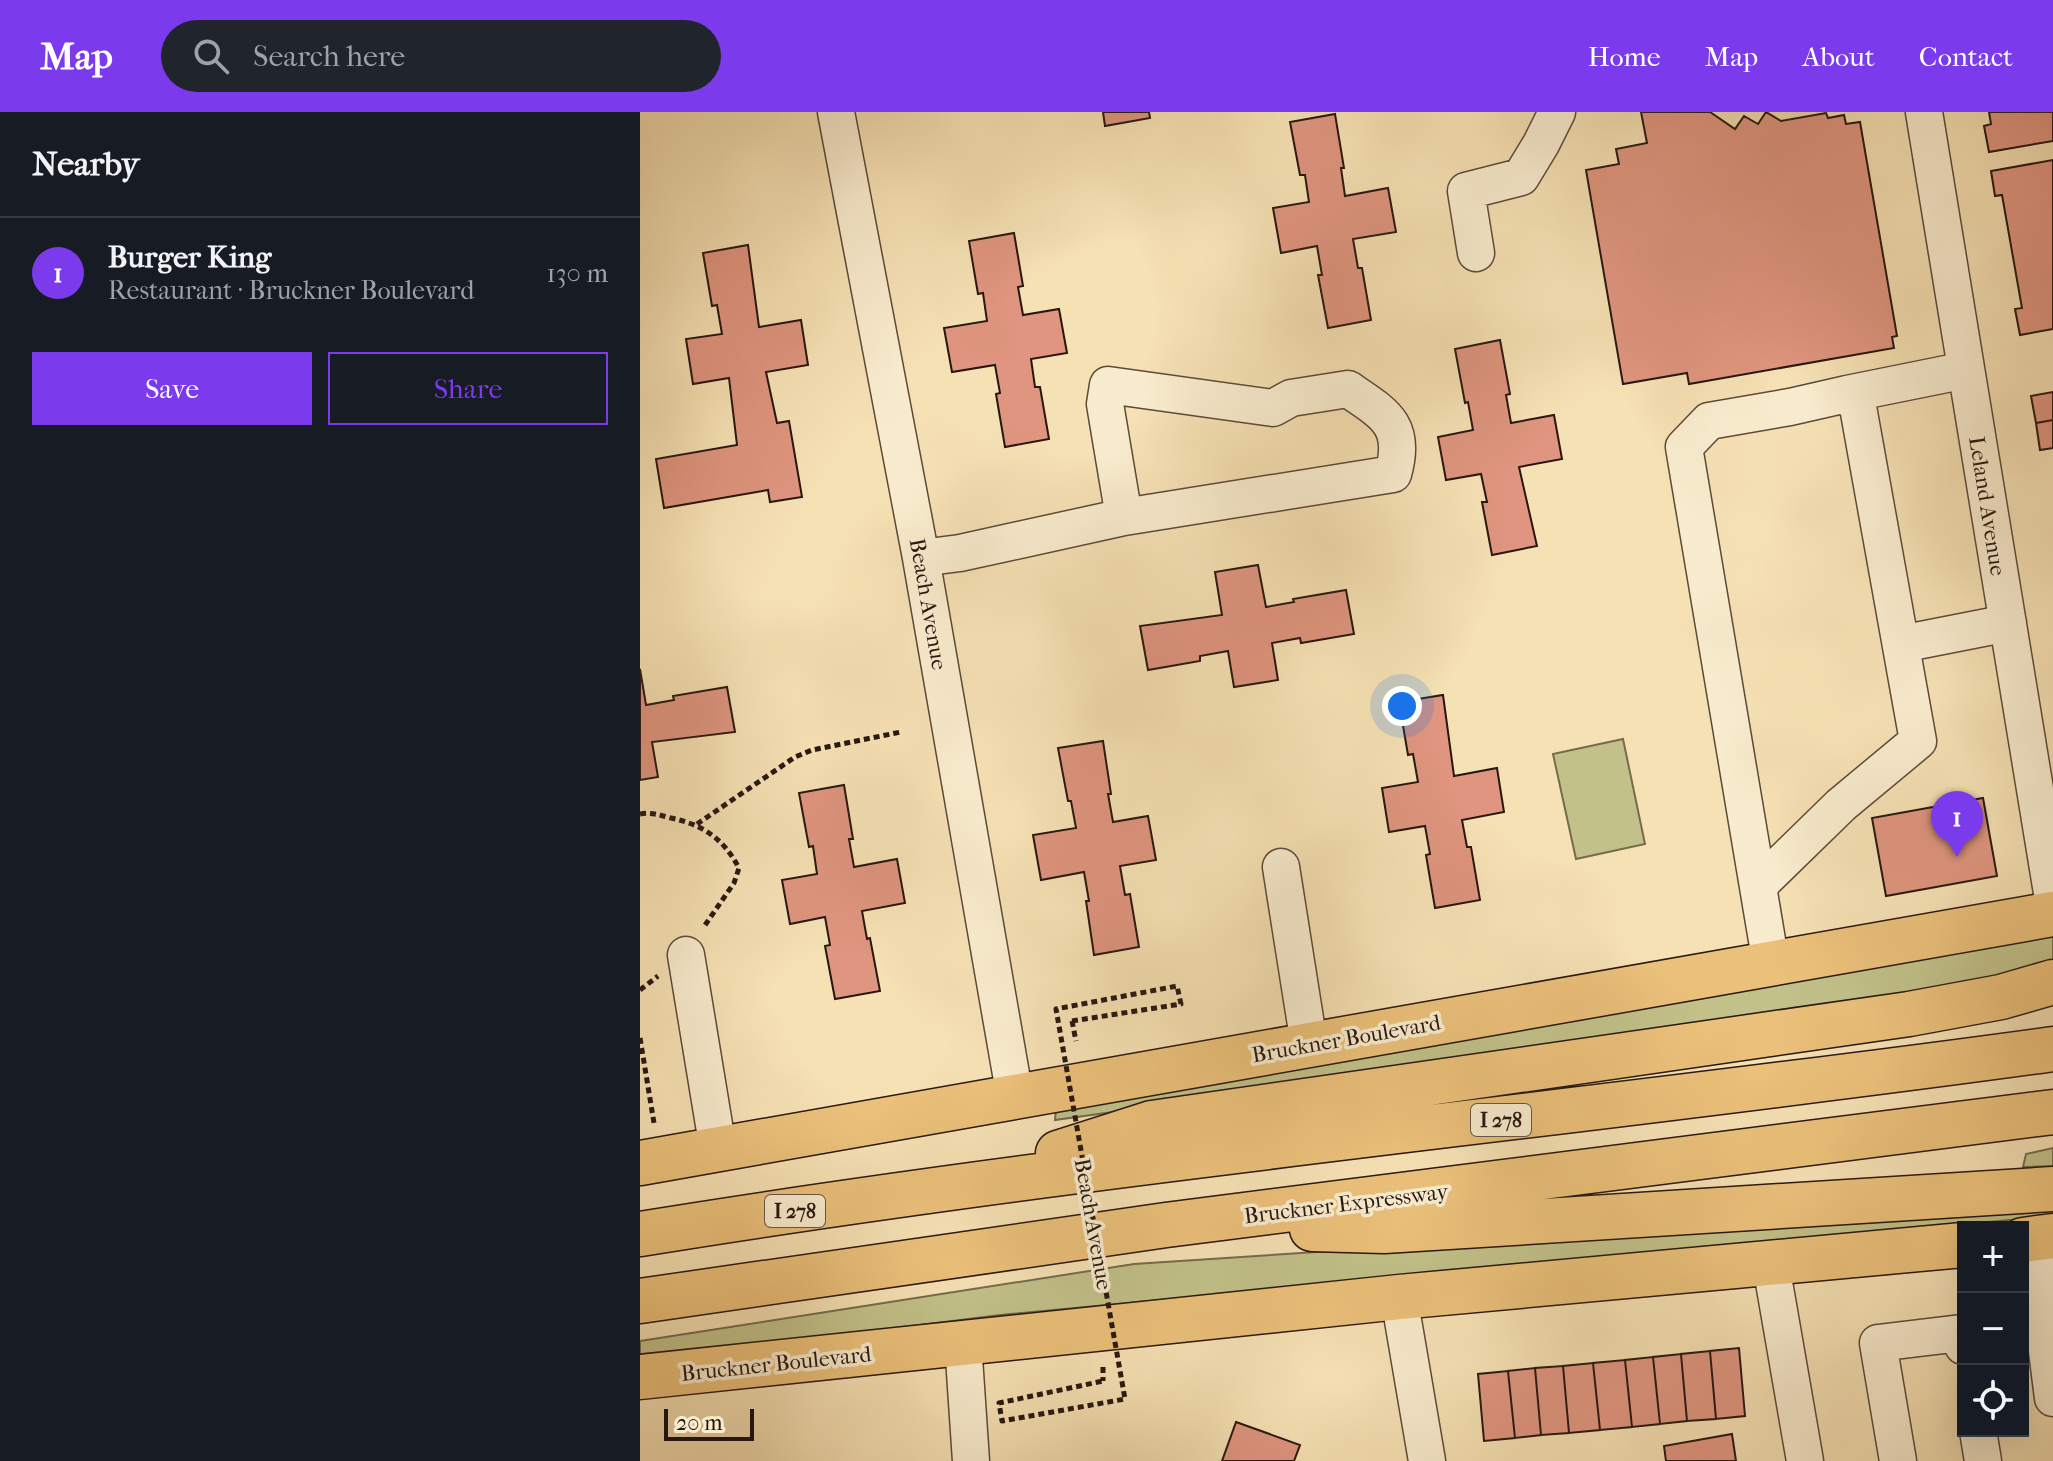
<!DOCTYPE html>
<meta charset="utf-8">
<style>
body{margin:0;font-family:"IM FELL French Canon",serif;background:#20242c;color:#f1f3f6}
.controls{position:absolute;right:24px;bottom:24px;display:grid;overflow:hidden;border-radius:0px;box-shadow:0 8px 32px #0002}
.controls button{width:72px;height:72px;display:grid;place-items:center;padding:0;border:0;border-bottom:2px solid #363941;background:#171b24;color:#f1f3f6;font:40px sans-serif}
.scale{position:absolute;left:24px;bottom:20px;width:90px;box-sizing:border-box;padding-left:8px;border:4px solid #271711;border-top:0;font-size:22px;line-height:28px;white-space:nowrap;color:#271711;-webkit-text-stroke:6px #f9ecce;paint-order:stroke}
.you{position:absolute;left:762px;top:594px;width:28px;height:28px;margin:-20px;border:6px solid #fff;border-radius:50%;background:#1a73e8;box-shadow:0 0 0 12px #1a73e833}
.badge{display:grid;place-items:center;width:52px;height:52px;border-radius:50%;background:#7c3aed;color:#fff;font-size:26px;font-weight:700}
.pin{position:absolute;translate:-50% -66px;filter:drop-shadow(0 2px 4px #0008)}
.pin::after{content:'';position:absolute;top:42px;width:28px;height:24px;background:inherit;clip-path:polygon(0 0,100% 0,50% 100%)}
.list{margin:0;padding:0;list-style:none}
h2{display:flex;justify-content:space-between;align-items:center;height:104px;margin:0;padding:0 32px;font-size:34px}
h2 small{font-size:26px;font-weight:400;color:#9ea1a6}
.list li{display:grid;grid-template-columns:52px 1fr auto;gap:24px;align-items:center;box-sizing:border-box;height:112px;padding:0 32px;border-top:2px solid #363941}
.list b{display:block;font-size:30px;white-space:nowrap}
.list p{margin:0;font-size:26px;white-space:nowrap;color:#9ea1a6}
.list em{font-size:26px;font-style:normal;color:#9ea1a6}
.actions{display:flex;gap:16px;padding:24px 32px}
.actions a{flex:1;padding:18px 0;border:2px solid #7c3aed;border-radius:0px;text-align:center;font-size:28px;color:#7c3aed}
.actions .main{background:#7c3aed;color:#fff}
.icon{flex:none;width:44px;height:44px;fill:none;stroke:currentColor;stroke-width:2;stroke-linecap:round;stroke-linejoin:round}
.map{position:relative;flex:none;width:1413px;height:1349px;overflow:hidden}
header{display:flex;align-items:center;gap:48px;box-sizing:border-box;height:112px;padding:0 40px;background:#7c3aed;color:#fff}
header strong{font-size:38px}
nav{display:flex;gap:44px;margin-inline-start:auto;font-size:28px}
.search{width:560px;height:72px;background:#20242c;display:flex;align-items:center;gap:20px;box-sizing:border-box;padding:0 28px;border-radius:44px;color:#9ea1a6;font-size:30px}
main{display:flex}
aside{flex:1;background:#171b24}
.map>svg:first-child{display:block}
.green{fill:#c2c189;stroke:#746c4d;stroke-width:2}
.building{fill:#df957f;stroke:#271711;stroke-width:2}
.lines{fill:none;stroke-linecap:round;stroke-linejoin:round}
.minor-casing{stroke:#5b4a3a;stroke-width:39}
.major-casing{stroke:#271711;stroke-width:47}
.highway-casing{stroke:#271711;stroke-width:47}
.path{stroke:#271711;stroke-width:5;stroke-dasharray:6 4;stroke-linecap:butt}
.minor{stroke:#f9ecce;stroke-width:36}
.major{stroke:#ebc07a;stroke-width:44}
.highway{stroke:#ebc07a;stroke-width:44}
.path-bridge{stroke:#271711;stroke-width:5;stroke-dasharray:6 4;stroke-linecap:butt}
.labels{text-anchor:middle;stroke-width:7;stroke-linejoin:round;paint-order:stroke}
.shield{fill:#f9ecce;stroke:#66574a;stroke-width:2}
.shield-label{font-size:20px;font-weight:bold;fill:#271711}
.street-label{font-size:22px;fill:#271711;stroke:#f9ecce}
</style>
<header>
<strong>Map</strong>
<div class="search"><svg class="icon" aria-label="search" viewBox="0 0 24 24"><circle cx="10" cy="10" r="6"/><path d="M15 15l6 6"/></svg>Search here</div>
<nav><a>Home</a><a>Map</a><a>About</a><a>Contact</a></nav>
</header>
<main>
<aside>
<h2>Nearby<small></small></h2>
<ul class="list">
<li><span class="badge">1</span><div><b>Burger King</b><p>Restaurant · Bruckner Boulevard</p></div><em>130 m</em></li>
</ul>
<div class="actions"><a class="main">Save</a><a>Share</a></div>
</aside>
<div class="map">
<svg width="1413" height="1349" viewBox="0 0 1413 1349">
<rect width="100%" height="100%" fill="#f6e1b4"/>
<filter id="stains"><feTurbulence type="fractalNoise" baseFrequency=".0025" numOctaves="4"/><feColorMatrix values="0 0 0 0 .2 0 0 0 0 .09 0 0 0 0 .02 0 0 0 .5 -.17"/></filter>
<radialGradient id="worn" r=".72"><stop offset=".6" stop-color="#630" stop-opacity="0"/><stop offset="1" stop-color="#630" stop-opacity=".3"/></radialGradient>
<path class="green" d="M983,627L1005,732L936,747L913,642Z
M1413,819V852L1322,883L415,1008L416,997Z
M1413,1036V1054L1383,1055L1386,1042Z
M1413,1092V1104L360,1203L0,1248V1229L494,1152Z"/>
<path class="building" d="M463,0H509L510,6L465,14Z
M1001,0H1070L1095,17L1104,4L1118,12L1126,0L1141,9L1186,1L1188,6L1204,3L1206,12L1220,10L1257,224L1252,225L1254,236L1049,272L1047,261L983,272L946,58L979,52L976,37L1007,31Z
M1349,0H1413V29L1349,40L1344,14L1351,12Z
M695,2L704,56H701L705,84L748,76L756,120L713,127L718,156H722L731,208L688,216L678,163H682L677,134L641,141L633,96L669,90L665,63H660L650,10Z
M1413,48V217L1380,223L1375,197L1382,196L1362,83L1355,84L1351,59Z
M374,121L383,174L378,175L383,203L419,197L427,241L391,247L395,275H400L409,327L365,335L356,282L360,281L355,253L312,260L304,216L347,209L343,181L338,182L329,129Z
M108,133L119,215L161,208L168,253L126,260L137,311L149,309L162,385L130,390L128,378L24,396L16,347L97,333L89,266L53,272L46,227L82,222L77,193L72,194L63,141Z
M860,228L870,282L866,283L871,311L914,303L922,347L879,355L897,434L852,443L842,390H847L841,362L806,368L798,325L833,318L828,290L825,291L815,237Z
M1413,280V308L1396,311L1391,284Z
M1413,308V336L1400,338L1396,311Z
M618,453L626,495L654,490L653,487L706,478L714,522L661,531L660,526L632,531L638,568L594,575L588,539L560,544V549L508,558L500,514L582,503L575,460Z
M0,557L6,593L34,588L33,584L87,575L95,620L12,630L18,665L0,668Z
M803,583L814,664L857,656L864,700L822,708L827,735H831L840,788L795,796L786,743L790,742L785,714L749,720L742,676L778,670L773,642L768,643L759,590Z
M463,629L471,682H468L473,710L508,704L516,748L480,754L485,783L490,782L499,835L454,843L446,789H449L444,760L401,768L393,723L436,716L431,689H428L418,636Z
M204,673L213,727H209L214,755L257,747L265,791L222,799L227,827L230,826L240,879L195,887L185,834L190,833L185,805L150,812L142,768L177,762L173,734L169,735L159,681Z
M1343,686L1357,764L1246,784L1232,706Z
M1099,1236L1105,1304L1076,1307L1070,1239Z
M1070,1239L1076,1307L1047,1309L1041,1242Z
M1041,1242L1047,1309L1020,1312L1013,1245Z
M1013,1245L1020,1312L992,1315L985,1248Z
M985,1248L992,1315L960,1318L953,1251Z
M953,1251L960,1318L929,1321L923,1254Z
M923,1254L929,1321L901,1323L895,1256Z
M895,1256L901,1323L875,1326L868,1259Z
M868,1259L875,1326L844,1329L838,1262Z
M596,1310L660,1333L654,1349H582Z
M1092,1322L1096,1349H1026L1024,1334Z"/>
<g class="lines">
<defs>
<path id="minor" d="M196,0L281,446L375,985
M1284,0L1413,787
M836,141L826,79L881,65L901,32L917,0
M1207,282L1326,258
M281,446L320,441L484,405L753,362C767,313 745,302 708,277L651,286L633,296L468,273L465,292L484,405
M1261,532L1368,511
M641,755L669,932
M1119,773L1201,693L1278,629L1218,295L1207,282L1150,295L1069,309L1044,335L1131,852
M46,843L78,1037
M1394,1126L1406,1231
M1131,1153L1165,1349
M759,1185L787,1349
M1413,1230L1406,1231L1413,1286
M323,1231L331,1349
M1338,1319L1343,1349
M1258,1349L1238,1231L1321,1221L1323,1234"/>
<path id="major" d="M0,1051L1413,802
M1383,1128L1413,1124
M0,1265L759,1185L1323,1133"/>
<path id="highway" d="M418,1041L512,1011L1269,902L1361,885L1413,870
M672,1117L744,1119L1413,1077
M0,1122C469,1046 942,1002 1413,937
M0,1189L526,1113L1413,1000"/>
</defs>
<use href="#minor" class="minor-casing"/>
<use href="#major" class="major-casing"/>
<use href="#highway" class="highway-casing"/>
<path class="path" d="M0,702C11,700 20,703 31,706C63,713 83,726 99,756L94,771L63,816
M57,712L155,645L172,638L261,620
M0,878L18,864
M432,909L436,929
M0,926L14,1011
M463,1255V1269"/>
<use href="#minor" class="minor"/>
<use href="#major" class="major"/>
<use href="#highway" class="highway"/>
<path class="path-bridge" d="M432,909L541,892L537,874L416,897L485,1287L362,1309L359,1291L463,1269"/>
</g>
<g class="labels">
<g class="shield">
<rect x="831" y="992" width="60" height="32" rx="6"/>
<rect x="125" y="1083" width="60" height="32" rx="6"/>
</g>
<g class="shield-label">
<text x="861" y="1015">I 278</text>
<text x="155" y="1106">I 278</text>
</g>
<g class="street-label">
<text transform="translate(1348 394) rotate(81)" y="8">Leland Avenue</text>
<text transform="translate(289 492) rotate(80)" y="8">Beach Avenue</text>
<text transform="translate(706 926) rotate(-10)" y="8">Bruckner Boulevard</text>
<text transform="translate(706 1091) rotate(-7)" y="8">Bruckner Expressway</text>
<text transform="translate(454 1112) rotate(80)" y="8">Beach Avenue</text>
<text transform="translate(136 1251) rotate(-6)" y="8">Bruckner Boulevard</text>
</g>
</g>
<rect width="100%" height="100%" filter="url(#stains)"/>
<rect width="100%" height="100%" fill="url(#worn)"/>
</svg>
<div class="controls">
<button>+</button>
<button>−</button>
<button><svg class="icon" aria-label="locate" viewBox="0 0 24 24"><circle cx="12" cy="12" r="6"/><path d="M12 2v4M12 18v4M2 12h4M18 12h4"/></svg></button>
</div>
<div class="scale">20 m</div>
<div class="you"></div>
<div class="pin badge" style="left:1317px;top:745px">1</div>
</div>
</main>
